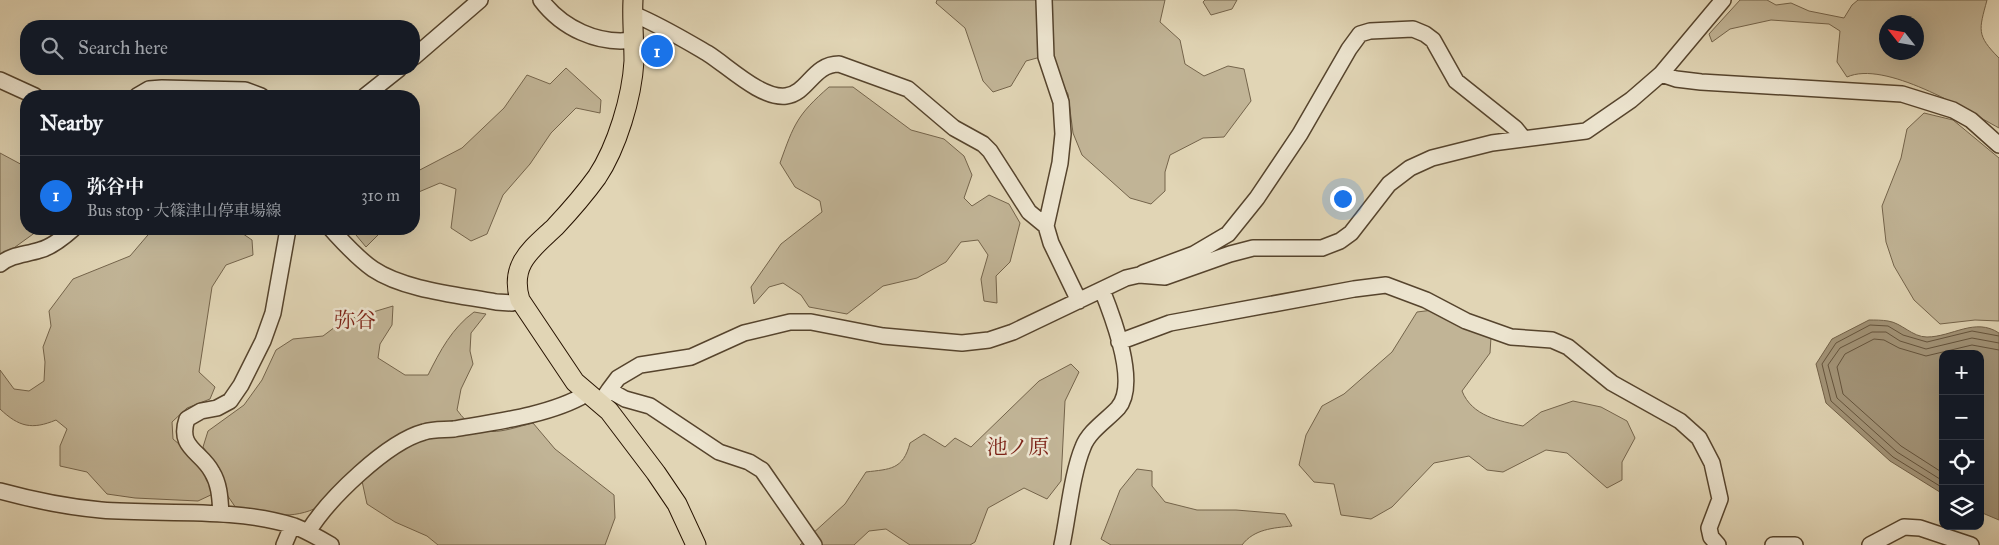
<!DOCTYPE html>
<meta charset="utf-8">
<style>
body{margin:0;font-family:"IM FELL Great Primer","Noto Serif JP",serif;background:#242831;color:#f1f3f6}
.controls{position:absolute;right:15px;bottom:15px;display:grid;overflow:hidden;border-radius:10px;box-shadow:0 5px 20px #0002}
.controls button{width:45px;height:45px;display:grid;place-items:center;padding:0;border:0;border-bottom:1px solid #363941;background:#171b24;color:#f1f3f6;font:25px sans-serif}
.compass{position:absolute;left:1879px;top:15px;width:45px;height:45px;border-radius:50%;background:#171b24;box-shadow:0 5px 20px #0002;rotate:301deg}
.you{position:absolute;left:1342px;top:198px;width:18px;height:18px;margin:-12px;border:4px solid #fff;border-radius:50%;background:#1a73e8;box-shadow:0 0 0 8px #1a73e833}
.badge{display:grid;place-items:center;width:32px;height:32px;border-radius:50%;background:#1a73e8;color:#fff;font-size:16px;font-weight:700}
.pin{position:absolute;translate:-50% -50%;border:2px solid #fff;box-shadow:0 1px 5px #0006}
.list{margin:0;padding:0;list-style:none}
h2{display:flex;justify-content:space-between;align-items:center;height:65px;margin:0;padding:0 20px;font-size:21px}
h2 small{font-size:16px;font-weight:400;color:#9ea1a6}
.list li{display:grid;grid-template-columns:32px 1fr auto;gap:15px;align-items:center;box-sizing:border-box;height:80px;padding:0 20px;border-top:1px solid #363941}
.list b{display:block;font-size:19px;white-space:nowrap}
.list p{margin:0;font-size:16px;white-space:nowrap;color:#9ea1a6}
.list em{font-size:16px;font-style:normal;color:#9ea1a6}
.icon{flex:none;width:28px;height:28px;fill:none;stroke:currentColor;stroke-width:2;stroke-linecap:round;stroke-linejoin:round}
.map{position:relative;flex:none;width:1999px;height:545px;overflow:hidden}
.search{position:absolute;background:#171b24;box-shadow:0 5px 20px #0002;left:20px;top:20px;width:400px;height:55px;display:flex;align-items:center;gap:12px;box-sizing:border-box;padding:0 18px;border-radius:20px;color:#9ea1a6;font-size:19px}
.panel{position:absolute;background:#171b24;box-shadow:0 5px 20px #0002;left:20px;top:90px;width:400px;height:145px;border-radius:20px}
.map>svg:first-child{display:block}
.green{fill:#c1b496;stroke:#74644b;fill-rule:evenodd}
.water{fill:#a29377;stroke:#716047}
.lines{fill:none;stroke-linecap:round;stroke-linejoin:round}
.shore{stroke:#64533c;stroke-width:1}
.minor-casing{stroke:#56442d;stroke-width:18}
.major-casing{stroke:#271300;stroke-width:21}
.minor{stroke:#ece4cf;stroke-width:15}
.major{stroke:#e1d5b5;stroke-width:19}
.labels{text-anchor:middle;stroke-width:5;stroke-linejoin:round;paint-order:stroke}
.neighbourhood-label{font-size:21px;fill:#7a1f14;stroke:#ece4cf}
</style>
<div class="map">
<svg width="1999" height="545" viewBox="0 0 1999 545">
<rect width="100%" height="100%" fill="#e1d5b5"/>
<filter id="stains"><feTurbulence type="fractalNoise" baseFrequency=".004" numOctaves="4"/><feColorMatrix values="0 0 0 0 .2 0 0 0 0 .09 0 0 0 0 .02 0 0 0 .5 -.17"/></filter>
<radialGradient id="worn" r=".72"><stop offset=".6" stop-color="#630" stop-opacity="0"/><stop offset="1" stop-color="#630" stop-opacity=".3"/></radialGradient>
<path class="green" d="M937,0H1165L1160,22L1180,40L1185,64L1204,76L1228,66L1244,69L1251,101L1224,137L1203,138L1170,155L1165,172V191L1151,204L1130,198L1082,155L1073,133L1068,94L1055,71L1037,58L1026,61L1011,86L993,92L983,81L965,28L936,3Z
M1205,0H1237L1232,9L1211,15L1203,2Z
M1740,0H1767L1776,5L1791,3L1809,11L1844,18L1852,5L1858,0H1987C1979,30 1976,35 1999,58V128C1964,109 1885,60 1847,77L1837,62L1840,31L1829,24L1771,20L1730,29L1712,42L1709,34ZM1886,22H1916V52H1886Z
M566,68L601,100L600,113L576,108L551,133L530,164L503,195L487,234L471,241L451,228L456,189L440,183L414,194V173L462,148L504,108L527,75L550,84Z
M829,87H853L911,130L944,139L964,156L972,175L964,198L972,206L989,195L1009,204L1020,223L1010,262L996,276L997,303L984,301L981,279L988,255L978,240L961,242L946,262L917,278L883,286L847,314L809,307L801,295L783,283L769,287L754,304L751,287L781,244L822,212L820,201L795,187L780,163C794,124 797,115 829,87Z
M1924,113L1953,120L1999,158V321L1975,320L1940,324L1914,300L1894,266L1886,242L1882,206L1901,158L1907,129Z
M0,153L26,167V229H40L0,258Z
M153,229H236L252,240L253,255L226,265L212,287L199,372L215,387L210,399L187,408L172,422L173,439C193,455 205,470 215,493L198,501L135,498L107,494L87,472L60,466V446L67,429L56,420C32,430 19,427 0,409V370L14,389L29,391L44,381L45,362L43,347L51,326L49,311L73,279L130,256Z
M351,229H379L378,235L366,247Z
M393,306L392,325L380,344L378,358L405,375H428C440,351 452,328 474,312L486,314L471,333L470,351L473,364L461,389L457,410C480,442 501,431 533,423L555,449L614,495L615,518L605,545H438L427,536L395,522L367,504L362,481L345,480C336,489 325,505 314,509C289,520 261,514 236,508L225,492L218,467L203,447L208,431L244,405L262,380L276,350L293,339L323,336L343,321Z
M1433,310L1491,337L1490,353L1462,391C1472,416 1499,421 1523,426L1541,412L1573,401L1601,407L1627,421L1635,438L1622,462V480L1607,488L1567,453L1546,450L1503,472L1487,470L1469,456L1434,463L1392,507L1371,519L1341,515L1334,484L1314,482L1299,465L1306,435L1322,406L1344,394L1392,352L1417,312Z
M1071,364L1079,372L1065,401L1061,481L1047,499L1024,488L988,508L975,542L970,545H910L886,529L869,531L854,545H800L845,504L866,472C890,469 903,470 910,443L924,434L945,447L955,438L971,447L1039,381Z
M1137,469L1152,471V486L1165,502L1197,510H1236L1285,514L1292,526C1273,528 1254,529 1242,545H1111L1101,539L1120,490Z"/>
<path class="water" d="M1869,320C1875,320 1882,320 1888,321C1902,323 1912,337 1927,337C1952,337 1975,317 1999,333V520L1980,512V354H1943V494L1890,461L1826,403L1816,364L1832,339Z"/>
<g class="lines">
<path class="shore" d="M1943,473L1901,446L1843,394L1837,367L1845,354L1874,339L1884,340L1899,348L1926,356L1972,345L1999,350
M1943,481L1897,452L1837,398L1828,365L1840,348L1872,332H1886L1900,341L1926,349L1972,338L1999,343
M1943,488L1893,457L1831,401L1822,364L1836,343L1870,325L1888,326L1903,335L1927,342L1972,331L1999,336"/>
<defs>
<path id="minor" d="M541,0C562,28 598,45 633,40
M1044,0L1046,57L1061,102L1063,134L1060,163L1046,226L1051,243L1079,301
M633,14C658,24 683,39 707,53C728,66 761,99 786,96C808,93 813,64 839,64L908,89L954,128L983,144L990,151L1029,212L1046,226
M414,57L480,0
M1661,74L1676,79L1701,82L1902,94L1953,110L1971,120L1999,145
M0,80L35,96
M137,96L149,89L162,88L245,90L261,96
M365,96L399,69
M331,229C344,243 357,258 373,269C404,290 459,295 496,302L512,303L520,300
M0,264C13,254 25,255 40,250C52,247 64,237 73,229
M1143,273L1194,254L1228,234L1257,198L1300,134L1349,49L1360,34L1370,31L1413,29L1425,34L1433,40L1456,81L1515,128L1524,139
M1119,342L1170,323L1354,289L1386,285L1426,300L1466,321L1511,337L1552,340L1568,347L1612,383L1680,421L1699,438L1712,463L1720,499L1709,528L1711,537L1718,545
M609,390L618,378L640,365L691,357L744,333L790,322H811L883,336L962,343L989,340L1013,332L1126,278L1139,275L1165,277L1230,254L1253,248H1322L1340,241L1351,233L1389,184L1410,168L1432,158L1492,143L1586,131L1631,100L1661,74L1723,0
M603,399L609,390L625,399L650,406L719,452L749,462L762,470L814,545
M0,491C33,500 67,507 101,510C162,515 234,507 294,526C307,531 319,538 331,545
M221,514C220,500 220,485 212,472C201,451 177,448 187,419L201,411L217,408L230,401L241,385L263,341L273,313L288,229
M308,532C328,499 387,442 424,432C434,429 445,430 454,429C495,422 551,415 586,394
M284,545L292,526
M1062,545C1068,517 1072,473 1083,447C1089,431 1107,420 1118,408C1139,384 1112,315 1102,290
M1773,545H1795
M1870,545L1904,527L1920,528L1971,545"/>
<path id="major" d="M633,0C632,20 634,41 634,61C632,97 617,147 597,177C584,195 570,211 555,227C532,249 509,264 520,300L575,382L609,411L656,473L677,504L696,545"/>
</defs>
<use href="#minor" class="minor-casing"/>
<use href="#major" class="major-casing"/>
<use href="#minor" class="minor"/>
<use href="#major" class="major"/>
</g>
<g class="labels">
<g class="neighbourhood-label">
<text x="355" y="327">弥谷</text>
<text x="1018" y="454">池ノ原</text>
</g>
</g>
<rect width="100%" height="100%" filter="url(#stains)"/>
<rect width="100%" height="100%" fill="url(#worn)"/>
</svg>
<div class="controls">
<button>+</button>
<button>−</button>
<button><svg class="icon" aria-label="locate" viewBox="0 0 24 24"><circle cx="12" cy="12" r="6"/><path d="M12 2v4M12 18v4M2 12h4M18 12h4"/></svg></button>
<button><svg class="icon" aria-label="layers" viewBox="0 0 24 24"><path d="M12 4l9 5-9 5-9-5zM3 14l9 5 9-5"/></svg></button>
</div>
<svg class="compass" viewBox="-18 -18 36 36"><path d="M0-13l5 13h-10z" fill="#e53935"/><path d="M0 13l5-13h-10z" fill="#9ea1a6"/></svg>
<div class="you"></div>
<div class="pin badge" style="left:657px;top:51px">1</div>
<div class="search"><svg class="icon" aria-label="search" viewBox="0 0 24 24"><circle cx="10" cy="10" r="6"/><path d="M15 15l6 6"/></svg>Search here</div>
<section class="panel">
<h2>Nearby<small></small></h2>
<ul class="list">
<li><span class="badge">1</span><div><b>弥谷中</b><p>Bus stop · 大篠津山停車場線</p></div><em>310 m</em></li>
</ul>
</section>
</div>
